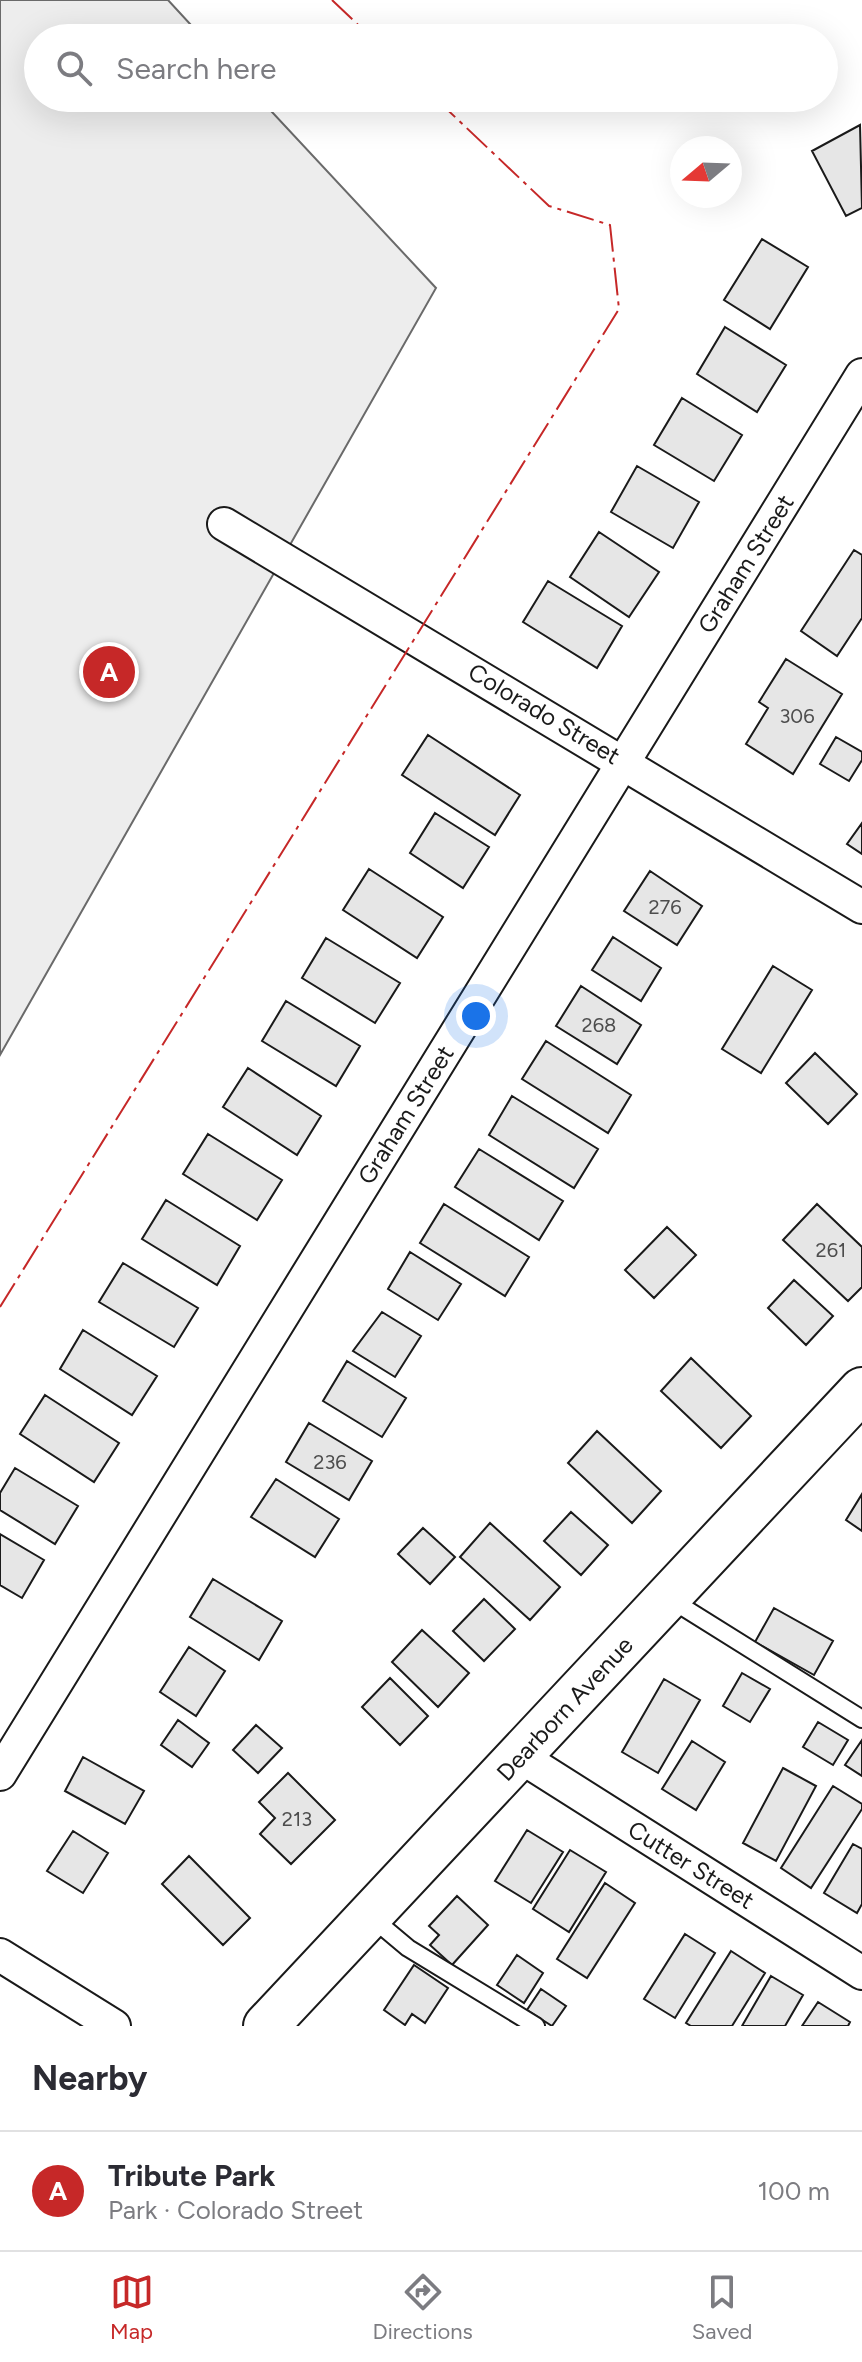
<!DOCTYPE html>
<meta charset="utf-8">
<style>
body{margin:0;font-family:Figtree,sans-serif;background:#f2f2f3;color:#2b2b33}
.compass{position:absolute;left:670px;top:136px;width:72px;height:72px;border-radius:50%;background:#fff;box-shadow:0 8px 32px #0002;rotate:251deg}
.you{position:absolute;left:476px;top:1016px;width:28px;height:28px;margin:-20px;border:6px solid #fff;border-radius:50%;background:#1a73e8;box-shadow:0 0 0 12px #1a73e833}
.badge{display:grid;place-items:center;width:52px;height:52px;border-radius:50%;background:#c62828;color:#fff;font-size:26px;font-weight:700}
.pin{position:absolute;translate:-50% -50%;border:4px solid #fff;box-shadow:0 2px 8px #0006}
.list{margin:0;padding:0;list-style:none}
h2{display:flex;justify-content:space-between;align-items:center;height:104px;margin:0;padding:0 32px;font-size:34px}
h2 small{font-size:26px;font-weight:400;color:#7c7c81}
.list li{display:grid;grid-template-columns:52px 1fr auto;gap:24px;align-items:center;box-sizing:border-box;height:120px;padding:0 32px;border-top:2px solid #e1e1e2}
.list b{display:block;font-size:30px;white-space:nowrap}
.list p{margin:0;font-size:26px;white-space:nowrap;color:#7c7c81}
.list em{font-size:26px;font-style:normal;color:#7c7c81}
.icon{flex:none;width:44px;height:44px;fill:none;stroke:currentColor;stroke-width:2;stroke-linecap:round;stroke-linejoin:round}
.map{position:relative;flex:none;width:862px;height:2026px;overflow:hidden}
.search{position:absolute;background:#fff;box-shadow:0 8px 32px #0002;left:24px;right:24px;top:24px;height:88px;display:flex;align-items:center;gap:20px;box-sizing:border-box;padding:0 28px;border-radius:44px;color:#7c7c81;font-size:30px}
.sheet{height:224px;background:#fff}
nav{display:flex;justify-content:space-around;align-items:center;box-sizing:border-box;height:112px;border-top:2px solid #e1e1e2;background:#fff;font-size:22px;color:#7c7c81}
nav a{display:grid;justify-items:center;gap:4px}
nav .on{color:#c62828}
.map>svg:first-child{display:block}
.green{fill:#ededed;stroke:#6a6a6a;stroke-width:2}
.building{fill:#e6e6e6;stroke:#1a1a1a;stroke-width:2}
.lines{fill:none;stroke-linecap:round;stroke-linejoin:round}
.lane-casing{stroke:#1a1a1a;stroke-width:20}
.street-casing{stroke:#1a1a1a;stroke-width:36}
.secondary-casing{stroke:#1a1a1a;stroke-width:48}
.lane{stroke:#fff;stroke-width:16}
.street{stroke:#fff;stroke-width:32}
.secondary{stroke:#fff;stroke-width:44}
.power{stroke:#c62828;stroke-width:2;stroke-dasharray:28 6 4 6;stroke-linecap:butt}
.labels{text-anchor:middle;stroke-width:6;stroke-linejoin:round;paint-order:stroke}
.number-label{font-size:20px;fill:#4d4d4d}
.street-label{font-size:24px;fill:#1a1a1a;stroke:#fff}
</style>
<div class="map">
<svg width="862" height="2026" viewBox="0 0 862 2026">
<rect width="100%" height="100%" fill="#fff"/>
<path class="green" d="M0,0H168L203,38H38V98H259L436,288L0,1055Z"/>
<path class="building" d="M860,125L862,208L846,216L812,151Z
M762,239L808,267L770,329L724,300Z
M725,327L786,365L757,412L697,374Z
M682,398L742,435L714,481L654,445Z
M637,466L699,502L673,548L611,512Z
M599,532L659,572L629,617L570,577Z
M854,550L862,555V618L837,656L801,631Z
M548,581L622,626L597,668L523,622Z
M786,659L842,694L793,774L746,744L768,708L759,702Z
M428,735L520,795L495,835L402,775Z
M836,737L862,752V760L849,781L820,764Z
M435,813L489,847L463,888L410,853Z
M862,823V854L847,844Z
M369,869L443,917L417,958L343,910Z
M650,871L702,906L677,945L624,911Z
M613,937L661,968L641,1001L592,970Z
M326,938L400,983L375,1023L302,978Z
M773,966L812,990L761,1073L722,1049Z
M581,986L641,1025L617,1064L556,1026Z
M286,1001L360,1046L336,1086L262,1041Z
M546,1041L631,1095L608,1133L522,1079Z
M815,1053L857,1094L828,1124L786,1083Z
M248,1068L321,1116L297,1155L223,1107Z
M512,1096L598,1149L574,1188L489,1135Z
M208,1134L282,1180L257,1220L183,1174Z
M479,1149L563,1201L539,1240L455,1187Z
M166,1200L240,1246L217,1285L142,1239Z
M444,1204L529,1257L505,1296L420,1243Z
M817,1204L862,1247V1287L848,1301L783,1240Z
M667,1227L696,1255L654,1298L625,1270Z
M410,1252L461,1284L438,1320L388,1289Z
M123,1263L198,1308L174,1347L99,1302Z
M794,1280L833,1316L806,1345L768,1308Z
M382,1312L421,1336L395,1377L353,1351Z
M83,1330L157,1376L132,1415L60,1369Z
M691,1358L751,1416L721,1448L661,1391Z
M347,1361L406,1398L382,1437L323,1401Z
M45,1395L119,1443L94,1482L20,1434Z
M309,1423L372,1461L349,1500L286,1462Z
M597,1431L661,1491L632,1523L568,1463Z
M15,1468L78,1506L55,1544L0,1510V1493Z
M276,1479L339,1519L315,1557L251,1517Z
M862,1494V1531L846,1520Z
M571,1512L608,1545L581,1575L544,1541Z
M490,1523L560,1587L530,1620L460,1557Z
M423,1528L455,1557L430,1584L398,1554Z
M0,1534L44,1560L22,1598L0,1585Z
M213,1579L282,1621L259,1660L190,1617Z
M484,1599L515,1629L484,1661L453,1631Z
M774,1608L833,1641L814,1675L755,1642Z
M422,1630L469,1673L438,1707L392,1662Z
M189,1647L225,1671L196,1716L160,1692Z
M742,1673L770,1689L750,1722L723,1706Z
M390,1678L428,1716L400,1745L362,1707Z
M664,1679L700,1700L658,1773L622,1752Z
M178,1720L209,1743L192,1767L161,1745Z
M818,1722L848,1740L833,1765L803,1747Z
M256,1725L282,1748L258,1773L233,1750Z
M862,1740V1776L845,1765Z
M692,1741L725,1762L696,1810L662,1789Z
M83,1757L144,1791L125,1824L65,1791Z
M783,1768L816,1786L776,1861L743,1843Z
M288,1773L335,1820L291,1864L260,1834L275,1818L259,1802Z
M833,1786L862,1804V1809L811,1888L781,1868Z
M527,1830L563,1852L531,1903L495,1881Z
M73,1831L108,1853L83,1893L47,1871Z
M853,1844L862,1849V1904L857,1913L824,1893Z
M570,1850L606,1872L569,1932L533,1909Z
M189,1856L250,1918L223,1945L162,1884Z
M605,1883L635,1903L587,1978L557,1959Z
M457,1896L488,1925L452,1965L430,1945L439,1935L429,1926Z
M685,1934L715,1953L675,2018L644,1999Z
M731,1951L765,1973L732,2026H691L686,2023Z
M517,1955L543,1973L524,2003L497,1985Z
M414,1965L448,1988L425,2023L412,2014L405,2025L384,2010Z
M771,1976L803,1995L785,2026H742Z
M541,1989L566,2006L552,2026L527,2010Z
M818,2002L850,2022L848,2026H802Z"/>
<g class="lines">
<defs>
<path id="lane" d="M670,1599L862,1719
M371,1917L408,1948L536,2026"/>
<path id="street" d="M224,524L862,907
M521,1757L862,1973
M0,1774L862,375
M0,1955L114,2026"/>
<path id="secondary" d="M266,2026L862,1390"/>
</defs>
<use href="#lane" class="lane-casing"/>
<use href="#street" class="street-casing"/>
<use href="#secondary" class="secondary-casing"/>
<use href="#lane" class="lane"/>
<use href="#street" class="street"/>
<use href="#secondary" class="secondary"/>
<path class="power" d="M332,0L372,38
M0,1307L619,309L610,225L549,206L435,98"/>
</g>
<g class="labels">
<g class="number-label">
<text x="797" y="723">306</text>
<text x="665" y="914">276</text>
<text x="599" y="1032">268</text>
<text x="831" y="1257">261</text>
<text x="330" y="1469">236</text>
<text x="297" y="1826">213</text>
</g>
<g class="street-label">
<text transform="translate(746 564) rotate(-58)" y="8">Graham Street</text>
<text transform="translate(544 714) rotate(31)" y="8">Colorado Street</text>
<text transform="translate(406 1115) rotate(-58)" y="8">Graham Street</text>
<text transform="translate(565 1709) rotate(-47)" y="8">Dearborn Avenue</text>
<text transform="translate(691 1865) rotate(32)" y="8">Cutter Street</text>
</g>
</g>
</svg>
<svg class="compass" viewBox="-18 -18 36 36"><path d="M0-13l5 13h-10z" fill="#e53935"/><path d="M0 13l5-13h-10z" fill="#7c7c81"/></svg>
<div class="you"></div>
<div class="pin badge" style="left:109px;top:672px">A</div>
<div class="search"><svg class="icon" aria-label="search" viewBox="0 0 24 24"><circle cx="10" cy="10" r="6"/><path d="M15 15l6 6"/></svg>Search here</div>
</div>
<section class="sheet">
<h2>Nearby<small></small></h2>
<ul class="list">
<li><span class="badge">A</span><div><b>Tribute Park</b><p>Park · Colorado Street</p></div><em>100 m</em></li>
</ul>
</section>
<nav>
<a class="on"><svg class="icon" aria-label="map" viewBox="0 0 24 24"><path d="M3 6l6-2 6 2 6-2v14l-6 2-6-2-6 2zM9 4v14M15 6v14"/></svg>Map</a>
<a><svg class="icon" aria-label="directions" viewBox="0 0 24 24"><path d="M12 3l9 9-9 9-9-9zM9 14v-3h6M13 9l2 2-2 2"/></svg>Directions</a>
<a><svg class="icon" aria-label="saved" viewBox="0 0 24 24"><path d="M7 4h10v16l-5-4-5 4z"/></svg>Saved</a>
</nav>
